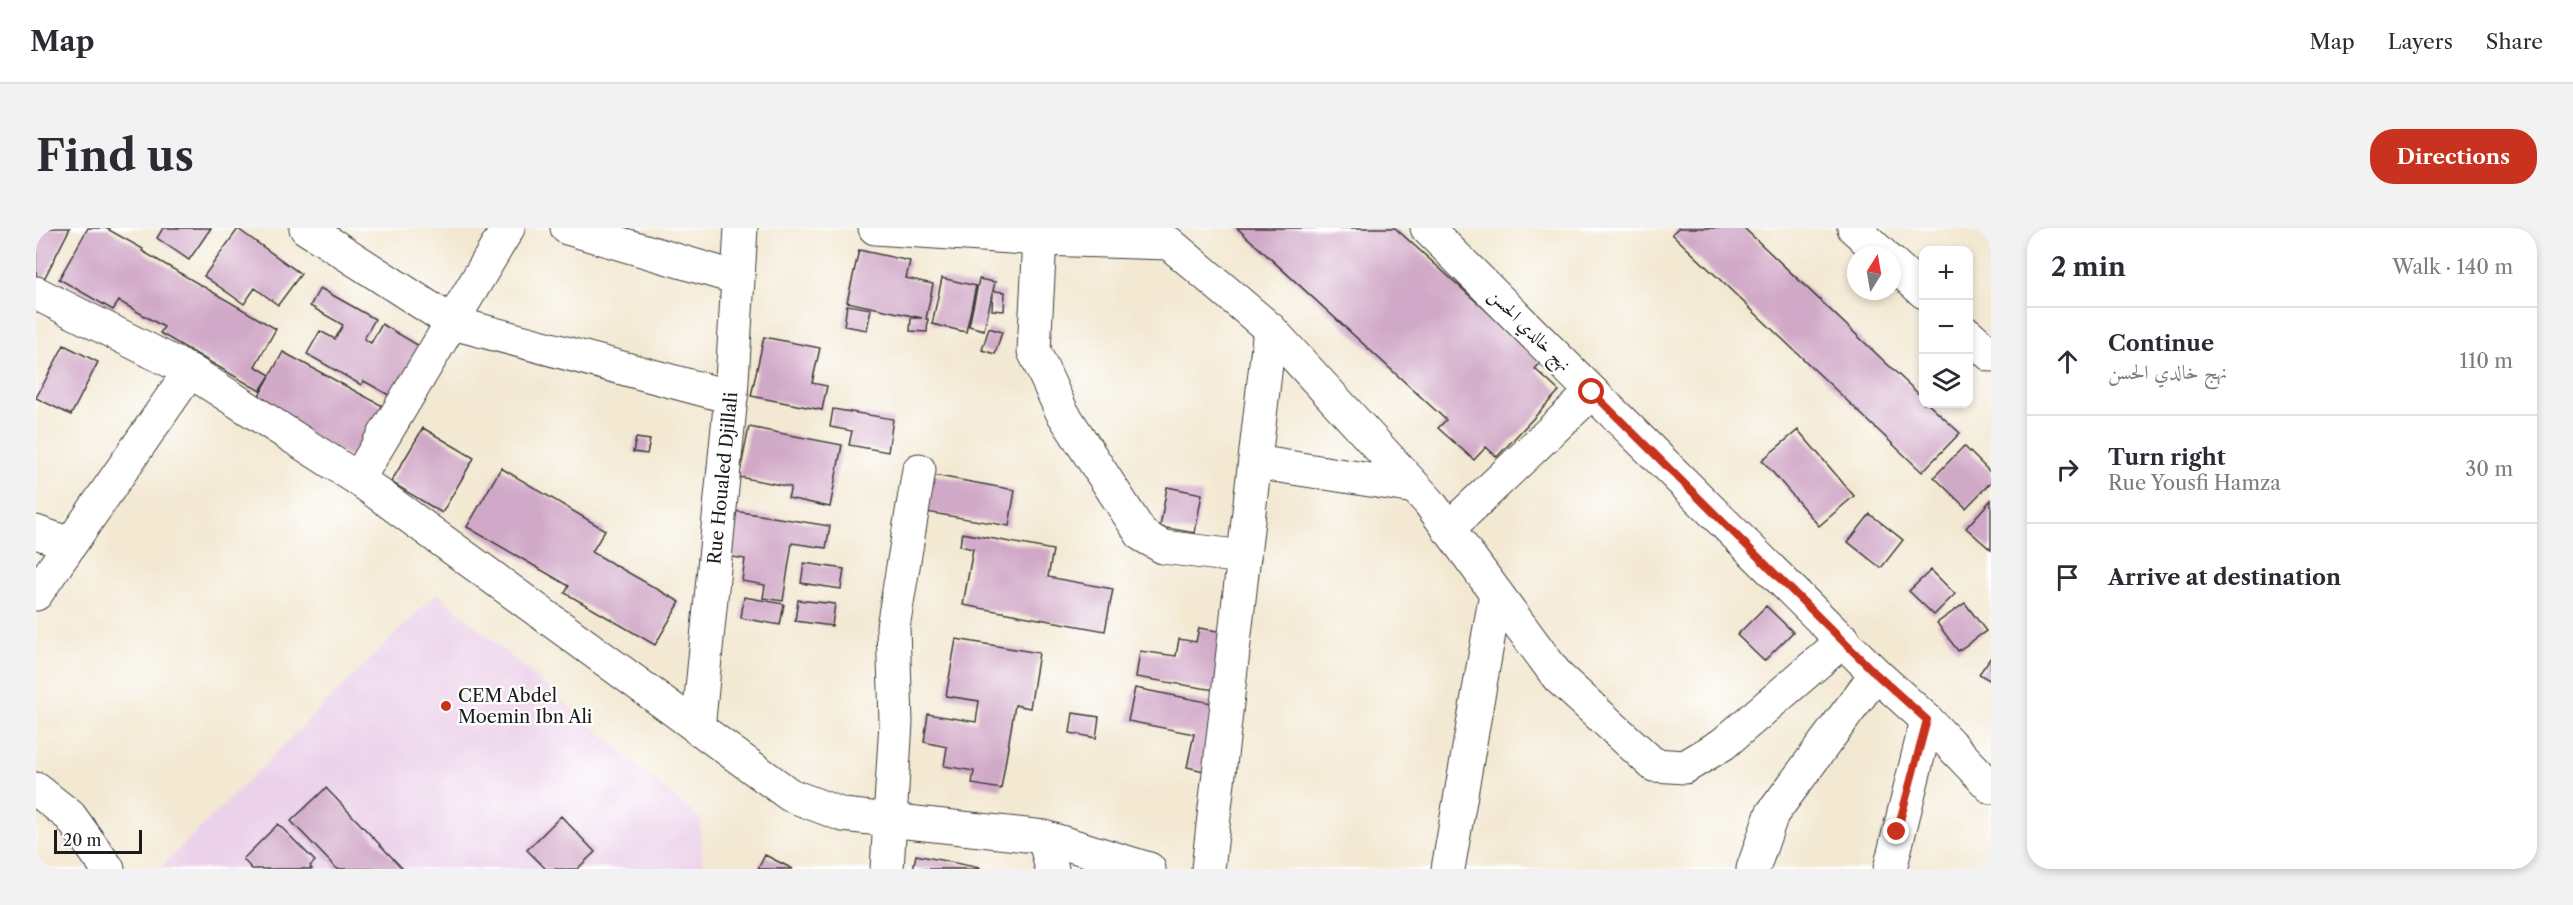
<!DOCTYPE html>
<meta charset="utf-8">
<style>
body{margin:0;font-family:"Libre Caslon Text",Amiri,serif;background:#f2f2f3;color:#2b2b33}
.controls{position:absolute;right:18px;top:18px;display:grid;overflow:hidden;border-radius:12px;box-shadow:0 3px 9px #0003}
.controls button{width:54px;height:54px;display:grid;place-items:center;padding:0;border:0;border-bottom:2px solid #e1e1e2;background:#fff;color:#2b2b33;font:30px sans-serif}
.compass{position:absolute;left:1811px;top:18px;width:54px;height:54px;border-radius:50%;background:#fff;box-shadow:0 3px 9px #0003;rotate:11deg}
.scale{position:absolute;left:18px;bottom:15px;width:88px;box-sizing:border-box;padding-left:6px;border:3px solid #1c1c1c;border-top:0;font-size:16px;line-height:21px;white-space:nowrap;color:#1c1c1c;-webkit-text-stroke:4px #fff;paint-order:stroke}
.stop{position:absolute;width:18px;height:18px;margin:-14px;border:4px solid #c8321e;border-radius:50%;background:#fff}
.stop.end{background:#c8321e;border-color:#fff;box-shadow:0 2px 6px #0008}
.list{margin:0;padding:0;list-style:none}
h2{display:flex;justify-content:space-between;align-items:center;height:78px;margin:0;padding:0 24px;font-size:26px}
h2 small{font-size:20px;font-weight:400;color:#7c7c81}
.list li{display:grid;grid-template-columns:39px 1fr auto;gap:18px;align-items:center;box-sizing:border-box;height:108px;padding:0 24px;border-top:2px solid #e1e1e2}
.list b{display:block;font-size:22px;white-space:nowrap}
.list p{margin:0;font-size:20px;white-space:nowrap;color:#7c7c81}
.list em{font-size:20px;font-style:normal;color:#7c7c81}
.icon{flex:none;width:33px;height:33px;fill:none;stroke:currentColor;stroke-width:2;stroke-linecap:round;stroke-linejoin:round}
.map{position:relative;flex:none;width:1955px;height:641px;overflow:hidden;border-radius:24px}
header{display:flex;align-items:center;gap:36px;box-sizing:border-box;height:84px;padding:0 30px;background:#fff;border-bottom:2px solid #e1e1e2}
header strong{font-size:28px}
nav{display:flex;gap:33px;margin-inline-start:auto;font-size:21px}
.intro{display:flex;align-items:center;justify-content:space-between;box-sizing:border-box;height:144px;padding:0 36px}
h1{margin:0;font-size:42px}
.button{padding:15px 27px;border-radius:24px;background:#c8321e;color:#fff;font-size:21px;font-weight:700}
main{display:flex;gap:36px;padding:0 36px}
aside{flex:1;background:#fff;border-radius:24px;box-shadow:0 3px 9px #0003}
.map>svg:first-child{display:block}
.built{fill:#ecd1ea}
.building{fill:#d1a9c8}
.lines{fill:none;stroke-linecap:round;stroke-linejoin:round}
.minor-casing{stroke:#3c3b37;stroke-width:35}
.minor{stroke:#fff;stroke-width:33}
.route{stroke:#c8321e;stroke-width:8}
.poi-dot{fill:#c8321e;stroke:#fff;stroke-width:2}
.labels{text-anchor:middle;stroke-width:4.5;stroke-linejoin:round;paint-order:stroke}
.street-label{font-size:18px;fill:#1c1c1c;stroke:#fff}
.poi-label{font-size:18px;fill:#1c1c1c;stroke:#fff;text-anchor:start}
</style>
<header>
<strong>Map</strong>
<nav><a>Map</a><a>Layers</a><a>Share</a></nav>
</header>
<div class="intro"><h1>Find us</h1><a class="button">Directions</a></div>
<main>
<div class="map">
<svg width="1955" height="641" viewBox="0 0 1955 641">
<rect width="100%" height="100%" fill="#fff"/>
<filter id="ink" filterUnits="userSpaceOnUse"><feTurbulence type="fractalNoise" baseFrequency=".0167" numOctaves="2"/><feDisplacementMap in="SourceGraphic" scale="12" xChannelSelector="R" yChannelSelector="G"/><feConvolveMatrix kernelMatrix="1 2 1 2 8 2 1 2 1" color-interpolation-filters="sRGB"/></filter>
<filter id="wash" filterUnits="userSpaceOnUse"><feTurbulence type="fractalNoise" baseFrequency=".008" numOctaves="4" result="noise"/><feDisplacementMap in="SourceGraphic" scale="24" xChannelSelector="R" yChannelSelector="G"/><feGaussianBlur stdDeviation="1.35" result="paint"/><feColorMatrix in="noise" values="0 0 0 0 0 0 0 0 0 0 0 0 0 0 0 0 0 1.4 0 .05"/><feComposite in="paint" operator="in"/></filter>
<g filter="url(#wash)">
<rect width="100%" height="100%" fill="#f3e8d2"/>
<path class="built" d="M401,365L664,591L667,641H123Z"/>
<g id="blocks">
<path class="building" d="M0,0H34L6,55L0,52Z
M52,0H74L73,2L107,21L106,23L240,101L219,138L234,147L224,163L124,105L128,99L83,73L77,82L23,51Z
M127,0H175L153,32L121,10Z
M1201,0H1359L1506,133L1499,141L1523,163L1461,229L1450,219L1438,232L1402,200L1410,192Z
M1642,0H1708L1888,171V176H1892L1924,205L1886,244L1636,6Z
M202,1L265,46L242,77L219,60L208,76L168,48Z
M823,22L874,33L870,50L897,56L890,91H892L891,104L874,103L875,90H886L811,74Z
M906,50L940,58L930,104L896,96Z
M943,51L959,54L948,102L933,98Z
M284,60L339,91L328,111L335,115L346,96L385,119L356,169L328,153L325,157L271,126L284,103L299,111L307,97L274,78Z
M957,63L969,64L968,83L956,82Z
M811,77L835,81L831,102L808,98Z
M953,100L966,104L959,126L946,122Z
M728,109L784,120L776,155L791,158L786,182L715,168Z
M28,117L62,134L35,187L0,170Z
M247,124L356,183L327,236L218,177Z
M797,181L857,191L852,224L813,217L816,203L794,199Z
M713,199L806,217L794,279L752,270L755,259L703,249Z
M387,200L438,230L406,285L355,254Z
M1762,202L1818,268L1783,298L1726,232Z
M600,210L614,212L611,226L597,224Z
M1928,218L1955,245V254L1930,280L1898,249Z
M465,240L569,302L556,324L644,374L619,417L529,365L533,358L431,299Z
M897,247L979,262L973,298L890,284Z
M1131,259L1166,266L1159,305L1124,299Z
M1955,272V322L1930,300Z
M698,283L794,298L790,320L756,315L747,373L727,370L729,357L706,353L709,331L691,328Z
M1834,286L1867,312L1845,340L1812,314Z
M926,305L1017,322L1012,349L1077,361L1069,403L927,377L937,321L924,318Z
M768,335L808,341L805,361L765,355Z
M1895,342L1919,366L1898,387L1873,363Z
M708,369L748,376L744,397L705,390Z
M762,372L799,376L796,398L759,393Z
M1929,375L1950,403L1922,423L1901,395Z
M1730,378L1757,404L1728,433L1701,407Z
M1163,400L1194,405L1184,463L1100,449L1104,423L1140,428L1143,411L1160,414Z
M920,411L1003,425L994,480L979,477L965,561L936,556L938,543L908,538L911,519L888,514L892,486L940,494L943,473L910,468Z
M1955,429V453L1943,446Z
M1099,460L1181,476L1168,543L1151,539L1158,506L1092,493Z
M1037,485L1063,489L1060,510L1034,505Z
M290,560L367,641H301L255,593Z
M525,588L559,624L541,641H510L491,622Z
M242,596L279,633L274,638L276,641H216L207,631Z
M729,627L757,641H722Z
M880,627L944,640V641H877Z"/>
</g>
</g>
<g filter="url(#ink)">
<use href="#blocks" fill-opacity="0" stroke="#3c3b37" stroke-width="1.5"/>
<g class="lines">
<defs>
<g id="minor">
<path d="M270,0L417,95L695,169"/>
<path d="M531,0L701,50"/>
<path d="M839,0L1004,11L998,123L1026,184L1106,307L1127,319L1208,329"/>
<path d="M992,0L1004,11L1133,15L1234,101L1393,274L1522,449L1618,537L1649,539L1687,516L1808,412"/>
<path d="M1391,0L1840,446L1891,492L1955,559"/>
<path d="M1818,0L1847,27"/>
<path d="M1856,35L1888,64"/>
<path d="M0,65L154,143L322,251L754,567L807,587L1008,609L1113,641"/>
<path d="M1932,106L1955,127"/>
<path d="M1219,234L1379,259"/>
<path d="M322,251L472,0"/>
<path d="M1412,301L1556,164"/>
<path d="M0,304L34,316"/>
<path d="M0,366L154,143"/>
<path id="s1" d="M662,501L695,169L705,0"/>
<path d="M0,561L34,588L72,641"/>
<path d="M1008,609L1016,641"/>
<path d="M851,641L860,494L857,399L883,242"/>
<path d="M1172,641L1234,101"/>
<path d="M1412,641L1460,365"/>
<path d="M1717,641L1736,586L1840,446"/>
<path d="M1854,641L1891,492"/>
</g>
</defs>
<use href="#minor" class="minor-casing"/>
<use href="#minor" class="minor"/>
</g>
</g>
<g class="lines" filter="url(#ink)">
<path class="route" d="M1556,164L1840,446L1891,492L1861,604"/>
</g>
<circle class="poi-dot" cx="410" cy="478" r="6"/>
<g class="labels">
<g class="street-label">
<text transform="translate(1494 102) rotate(45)" y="6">نهج خالدي الحسن</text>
<text dy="6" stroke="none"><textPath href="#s1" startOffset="252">Rue Houaled Djillali</textPath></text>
</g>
<g class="poi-label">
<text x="422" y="474">CEM Abdel<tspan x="422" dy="21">Moemin Ibn Ali</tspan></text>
</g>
</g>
</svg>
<div class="controls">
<button>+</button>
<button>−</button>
<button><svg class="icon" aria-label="layers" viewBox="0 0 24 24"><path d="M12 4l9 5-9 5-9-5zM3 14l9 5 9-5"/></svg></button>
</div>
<svg class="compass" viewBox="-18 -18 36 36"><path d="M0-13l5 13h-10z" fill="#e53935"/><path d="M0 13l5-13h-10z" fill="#7c7c81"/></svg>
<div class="scale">20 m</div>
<div class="stop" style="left:1556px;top:164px"></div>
<div class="stop end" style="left:1861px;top:604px"></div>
</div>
<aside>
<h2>2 min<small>Walk · 140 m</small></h2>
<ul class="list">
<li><svg class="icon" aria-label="ahead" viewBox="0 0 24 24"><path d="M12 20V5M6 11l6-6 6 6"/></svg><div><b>Continue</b><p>نهج خالدي الحسن</p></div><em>110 m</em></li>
<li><svg class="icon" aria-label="right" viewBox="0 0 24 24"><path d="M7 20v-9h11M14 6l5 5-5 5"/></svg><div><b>Turn right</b><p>Rue Yousfi Hamza</p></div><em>30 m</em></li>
<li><svg class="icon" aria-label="arrive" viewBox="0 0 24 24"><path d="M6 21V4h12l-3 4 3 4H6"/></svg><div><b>Arrive at destination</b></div></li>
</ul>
</aside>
</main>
